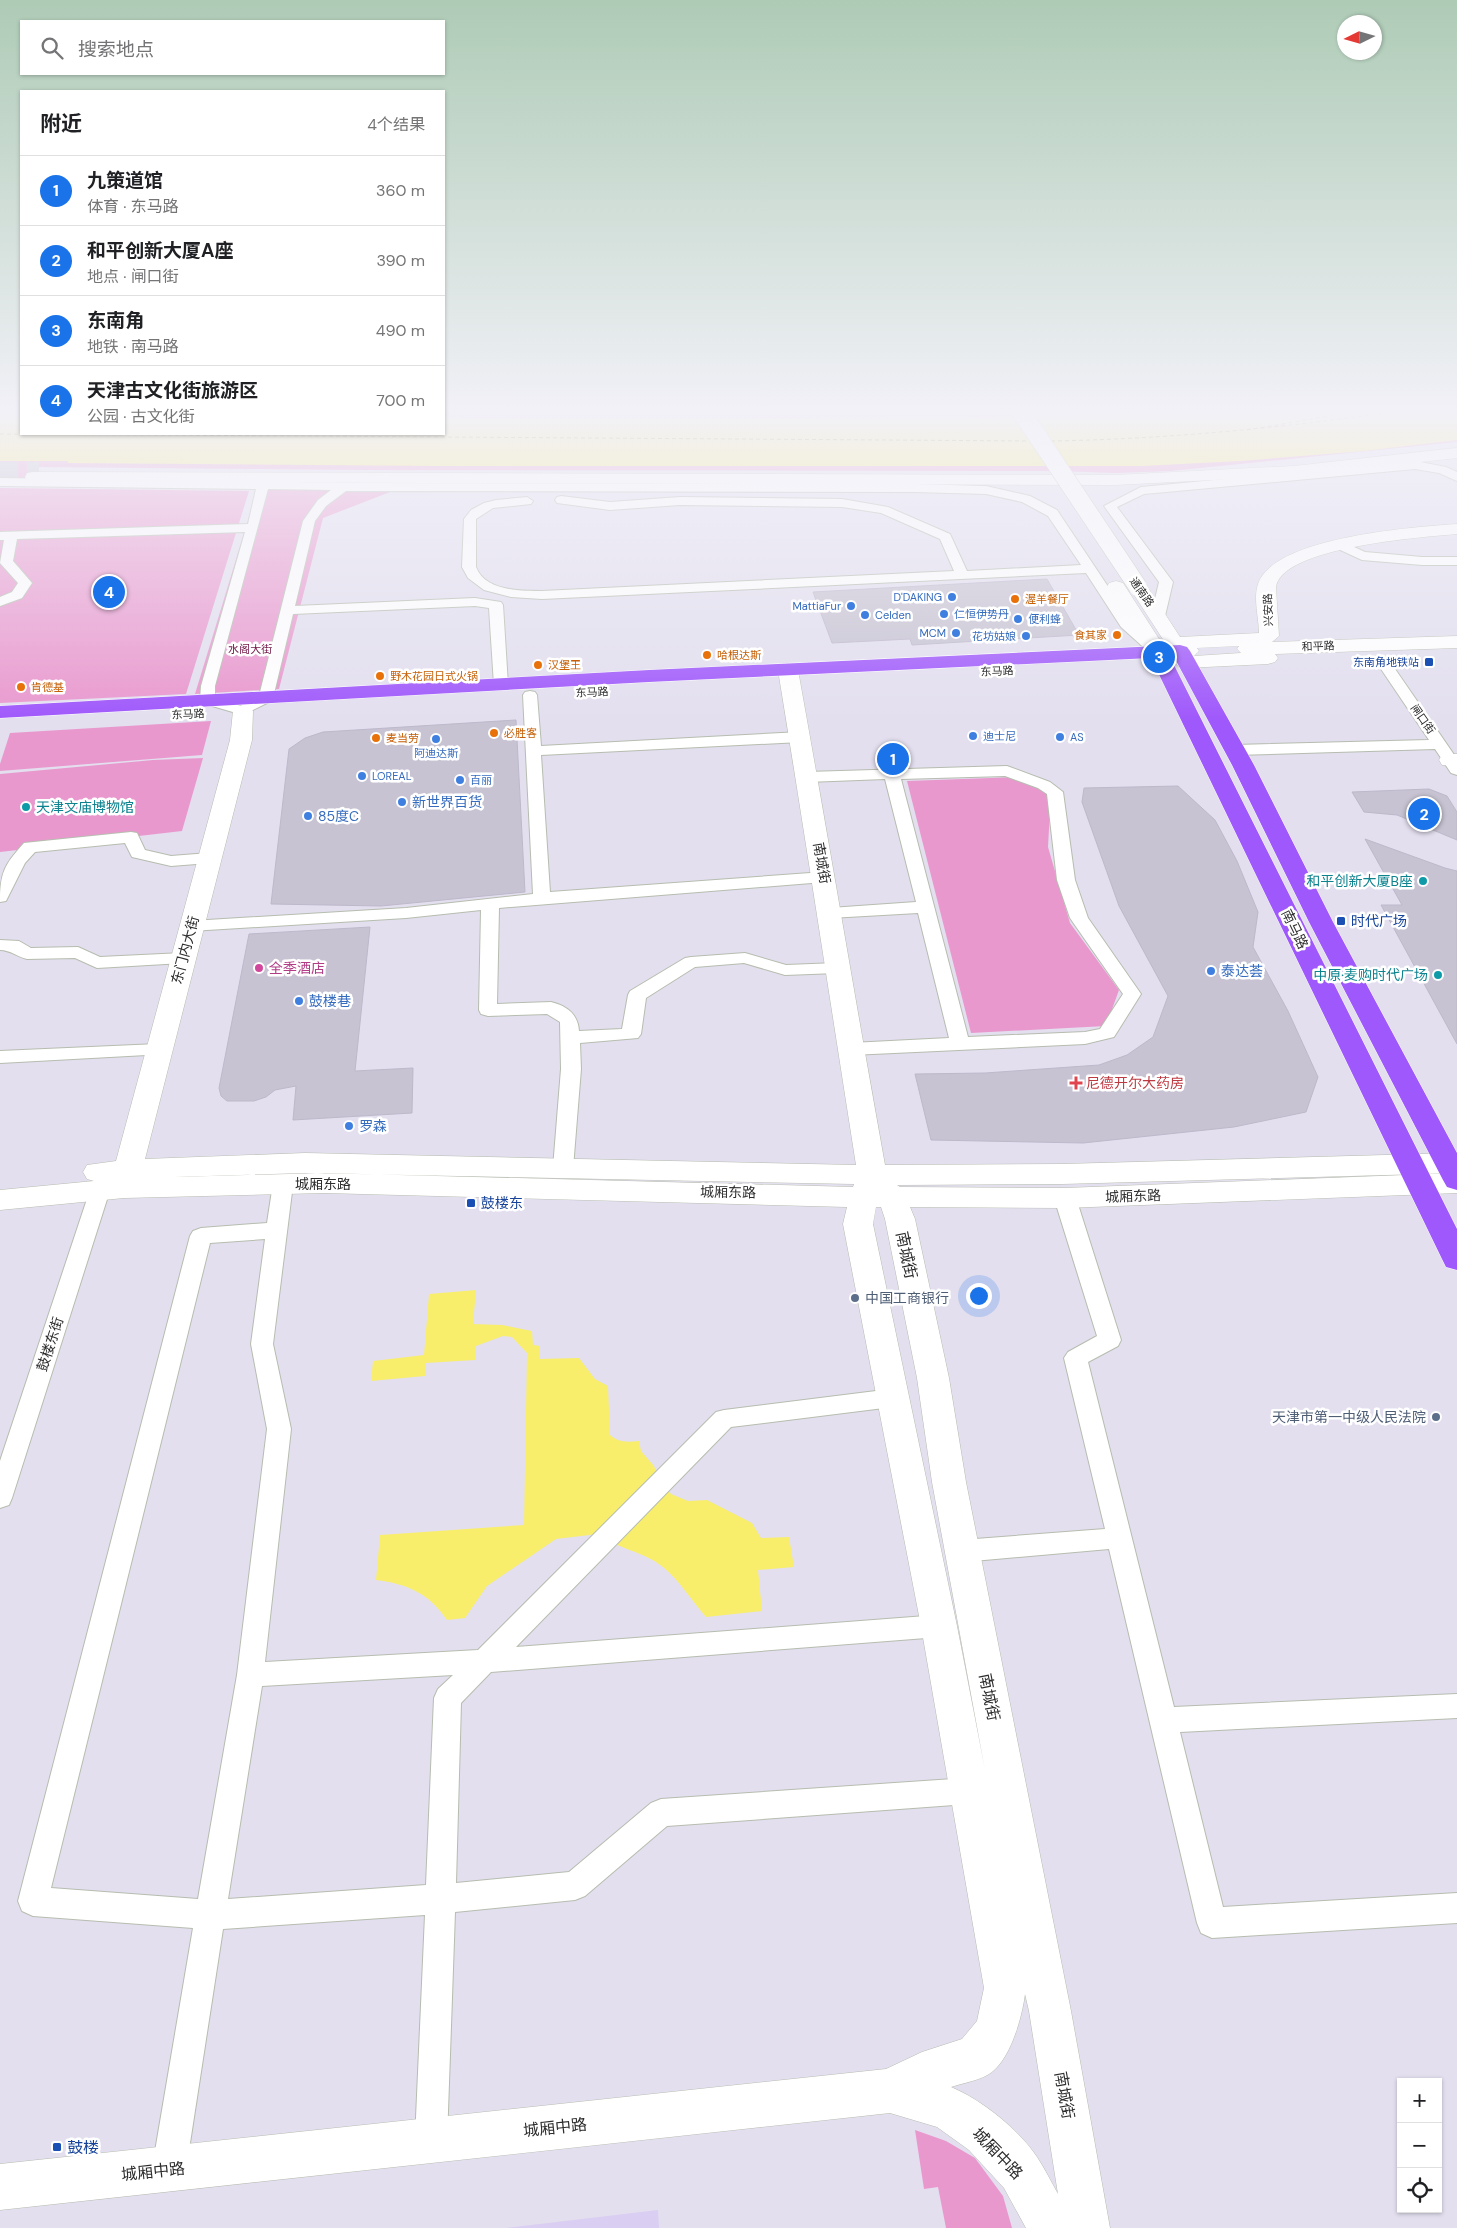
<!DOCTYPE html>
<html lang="zh">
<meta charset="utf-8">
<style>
body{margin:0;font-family:"DM Sans","Noto Sans SC",sans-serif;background:#f6f6f6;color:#202124}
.controls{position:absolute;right:15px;bottom:15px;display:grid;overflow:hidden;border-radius:0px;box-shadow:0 1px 4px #0004}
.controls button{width:45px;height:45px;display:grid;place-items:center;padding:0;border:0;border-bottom:1px solid #e0e0e0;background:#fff;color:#202124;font:25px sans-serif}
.compass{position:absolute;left:1337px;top:15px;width:45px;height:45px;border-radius:50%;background:#fff;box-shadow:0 1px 4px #0004;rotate:265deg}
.you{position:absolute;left:978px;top:1295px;width:18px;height:18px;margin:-12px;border:4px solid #fff;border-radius:50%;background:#1a73e8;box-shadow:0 0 0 8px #1a73e833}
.badge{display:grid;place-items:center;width:32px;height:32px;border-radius:50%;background:#1a73e8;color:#fff;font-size:16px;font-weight:700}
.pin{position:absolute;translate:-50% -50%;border:2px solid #fff;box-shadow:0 1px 5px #0006}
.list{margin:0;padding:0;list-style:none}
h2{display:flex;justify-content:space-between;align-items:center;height:65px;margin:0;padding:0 20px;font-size:21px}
h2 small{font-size:16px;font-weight:400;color:#757577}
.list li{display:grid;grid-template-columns:32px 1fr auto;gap:15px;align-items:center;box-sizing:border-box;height:70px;padding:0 20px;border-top:1px solid #e0e0e0}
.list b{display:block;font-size:19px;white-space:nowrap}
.list p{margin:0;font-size:16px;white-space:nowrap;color:#757577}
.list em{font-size:16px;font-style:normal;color:#757577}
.icon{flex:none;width:28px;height:28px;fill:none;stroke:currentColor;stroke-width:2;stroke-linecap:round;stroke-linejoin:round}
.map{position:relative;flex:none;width:1457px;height:2228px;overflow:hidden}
.search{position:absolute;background:#fff;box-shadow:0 1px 4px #0004;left:20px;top:20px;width:425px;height:55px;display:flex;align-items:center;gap:12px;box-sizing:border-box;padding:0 18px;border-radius:0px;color:#757577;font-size:19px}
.panel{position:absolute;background:#fff;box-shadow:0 1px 4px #0004;left:20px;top:90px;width:425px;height:345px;border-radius:0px}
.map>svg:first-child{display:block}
.education{fill:#dacef2}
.green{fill:#e998ce}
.water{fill:#f8ee6c}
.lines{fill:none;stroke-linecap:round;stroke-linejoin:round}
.ferry{stroke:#737509;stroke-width:1;stroke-dasharray:4 3;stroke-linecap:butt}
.building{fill:#c7c3d2;stroke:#beb8cb}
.secondary-tunnel{stroke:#bfbbc8;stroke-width:18;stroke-dasharray:18 9;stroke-linecap:butt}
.street-casing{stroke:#b6bdaf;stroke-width:2}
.secondary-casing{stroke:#b6bdaf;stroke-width:1}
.primary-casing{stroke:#fff;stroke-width:1}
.street{fill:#fff;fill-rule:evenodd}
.secondary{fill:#fff;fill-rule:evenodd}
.primary{fill:#9f58fb;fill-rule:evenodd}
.secondary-bridge-casing{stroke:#b6bdaf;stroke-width:19;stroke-linecap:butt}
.secondary-bridge{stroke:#fff;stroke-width:18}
.shop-dot{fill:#3f7fe0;stroke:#fff;stroke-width:2}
.food-dot{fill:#e8710a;stroke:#fff;stroke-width:2}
.transit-dot{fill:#1a4fb4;stroke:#fff;stroke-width:2}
.culture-dot{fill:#0f9aa8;stroke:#fff;stroke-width:2}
.hotel-dot{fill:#d1479c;stroke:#fff;stroke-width:2}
.health-dot{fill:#e0444e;stroke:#fff;stroke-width:2}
.service-dot{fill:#5c6f8a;stroke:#fff;stroke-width:2}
.labels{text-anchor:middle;stroke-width:5;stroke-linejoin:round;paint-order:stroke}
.far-street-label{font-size:11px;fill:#2d2d2d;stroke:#fff}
.far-shop-label{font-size:11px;fill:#366cbe;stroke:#fff;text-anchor:start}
.far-food-label{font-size:11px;fill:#c56008;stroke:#fff;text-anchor:start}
.far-park-label{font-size:11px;fill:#721647;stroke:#fff}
.far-transit-label{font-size:11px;fill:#164399;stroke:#fff;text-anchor:end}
.shop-label{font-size:14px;fill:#366cbe;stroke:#fff;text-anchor:start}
.culture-label{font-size:14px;fill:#0d838f;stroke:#fff;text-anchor:end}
.street-label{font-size:14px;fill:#2d2d2d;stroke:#fff}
.transit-label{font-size:14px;fill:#164399;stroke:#fff;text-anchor:start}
.hotel-label{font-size:14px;fill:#b23c85;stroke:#fff;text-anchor:start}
.health-label{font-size:14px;fill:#be3a42;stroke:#fff;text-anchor:start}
.service-label{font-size:14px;fill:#4e5e75;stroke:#fff;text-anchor:start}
.near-street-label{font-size:16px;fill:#2d2d2d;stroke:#fff}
.near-transit-label{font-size:16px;fill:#164399;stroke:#fff;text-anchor:start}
</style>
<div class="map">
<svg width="1457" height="2228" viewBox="0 0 1457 2228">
<rect width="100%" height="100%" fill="#e3dfef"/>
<path class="education" d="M658,2210L659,2228H506Z"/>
<path class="green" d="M0,410H21V434H444V410H1457V442L1170,471L1114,473L1058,471L366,470L36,467L26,480H0Z
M259,484L408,485L323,518L279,689L195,694Z
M0,488L249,491L186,694L0,703Z
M211,721L202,755L0,771V764L10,733Z
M203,758L182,831L0,852V774L153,760Z
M1018,777L1051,792L1048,847L1070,923L1119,990L1106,1026L971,1033L907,781Z
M915,2130L946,2141L975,2158L1003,2196L1012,2228H946L938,2187L924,2189Z"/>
<path class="water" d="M1230,410H1457V440L1364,451L1240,461L1142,466H435L68,463V461H0V413H21V434H444V416L472,418L965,417Z
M476,1290L473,1324L502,1325L532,1331L533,1345L540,1346L539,1359L579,1358L595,1379L608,1386L610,1435C619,1443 628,1442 639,1441L641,1451L654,1466L658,1477L671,1494L688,1501L707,1500L752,1523L761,1538L789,1537L794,1567L758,1570L762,1611L706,1617C692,1601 679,1580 663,1567C643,1551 617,1549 598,1534L556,1539L487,1586L465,1618L447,1620C429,1593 407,1584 376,1580L380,1535L524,1525L527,1353L512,1337L503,1336L476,1346L475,1360L426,1363L425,1376L371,1381L373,1361L424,1355L429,1294Z"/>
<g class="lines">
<path class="ferry" d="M1247,430L1329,416L1348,410
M0,434L1032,441
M1051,441C1171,439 1289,427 1407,410"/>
</g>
<path class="building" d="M1047,579L1079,635L912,645L910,639L832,643L813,592Z
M516,720L525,892L381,906L271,904L289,749L305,738L323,732Z
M1178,786L1215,820L1237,861L1258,912L1253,947L1288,1011L1318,1077L1306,1112L1234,1127L1083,1143L931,1140L915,1074L985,1073L1099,1065L1127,1055L1153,1037L1168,996L1119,906L1082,802L1084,788Z
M1429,789L1447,796L1457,812V840L1397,815L1364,812L1352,792Z
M1365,839L1445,868L1457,871V1044L1381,905H1402Z
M370,927L355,1071L413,1068L412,1113L293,1120L296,1086L275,1090L266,1097L254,1101H227L221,1096L219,1088L249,934Z"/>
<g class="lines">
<path class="secondary-tunnel" d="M0,471H39"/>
<defs>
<path id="street" d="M1415,461L1446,467L1457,472V481L1439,473L1415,469L1144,494L1117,507L1173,582L1165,616L1158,620L1151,616L1159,582L1104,506L1141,487Z
M0,478L352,483L914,484L986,486L1030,496L1057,510L1131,621L1163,651L1161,654H1151L1121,627L1086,573L542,599L511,597L484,590L468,578L462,567L464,519L471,510L484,503L496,500L527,497L533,501L531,504L493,508L476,519V567C485,591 520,591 542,591L954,571L940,539L881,513L842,507L680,505L610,510L557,503L555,500L557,497L561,496L610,502L680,497L842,499L888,507L950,534L967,571L1081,565L1048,516L1022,502L986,494L914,492L346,491L326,506L315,521L295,606L475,598L501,602L503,605L508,685L506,688H496L494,685L489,608L475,606L293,614L273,698L271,701L243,715L202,703L200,700L201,686L245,532L17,539L13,561L32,583L22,598L0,606V597L12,592L18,583L0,563L4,540H0V532L248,524L256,489L0,486ZM268,489L331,490L318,500L303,521L259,696L241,706L215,698V686Z
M1341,541L1365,552L1422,557H1457V565H1422L1362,560L1336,548L1335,545L1336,542Z
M1388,665L1393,666L1457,759V775L1451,773L1435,749L1235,755L1230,753L1227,750L1230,747L1235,745L1429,740L1381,669Z
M530,691L535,692L537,695L541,746L801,732L806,734L809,737L806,740L801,742L541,755L550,892L824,872L830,873L833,877L830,881L824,882L499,908L497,1004L551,1002C567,1006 578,1014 579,1031L622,1029L628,995L630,991L685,958L691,957L745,953L786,965L837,963L843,964L846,968L843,972L837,973L785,975L744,963L695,967L646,998L641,1034L638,1038L580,1043L581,1069L573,1168L570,1173L563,1175L556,1173L553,1168L561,1069L560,1022L547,1014L488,1016L481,1014L479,1010L481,910L406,918L191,931L185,930L182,926L185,922L191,921L406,908L533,894L523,695L525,692Z
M1007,766L1050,782L1063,792L1075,880L1088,918L1141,994L1114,1037L1085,1044L851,1055L844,1053L841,1049L844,1045L851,1043L949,1038L918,913L830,918L824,917L821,913L824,909L830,908L916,902L885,779L807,782L801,780L799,777L801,774L807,772ZM1005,776L1038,788L1047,794L1057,880L1070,918L1123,994L1100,1029L1085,1032L968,1037L901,779Z
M131,832L137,833L145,850L171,856L209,853L215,854L217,858L215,862L209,863L171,866L132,857L125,843L35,852L25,863L6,901L0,902C0,873 4,865 24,843Z
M0,940L19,941L31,948L78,947L100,957L183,953L189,954L192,958L189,962L183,963L97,968L75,958L27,959C17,957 11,950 0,950Z
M158,1044L165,1046L168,1050L165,1054L0,1063V1051Z
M283,1177L290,1179L293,1184L273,1344L291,1429L265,1662L478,1650L716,1412L724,1410L892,1389L900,1392L904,1398L900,1404L892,1407L731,1427L516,1647L939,1615L948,1618L952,1626L948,1634L939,1637L491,1672L461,1703L456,1883L569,1872L651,1803L661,1799L968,1778L978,1782L982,1791L978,1800L968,1804L667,1826L585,1896L575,1900L455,1912L447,2140L443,2152L431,2156L419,2152L415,2140L425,1915L223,1929L186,2169L181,2181L169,2186L157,2181L152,2169L193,1928L33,1916L22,1911L18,1901L190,1236L193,1231L201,1228L267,1223L273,1184L276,1179ZM265,1239L251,1344L267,1429L237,1675L198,1899L51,1888L210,1243ZM453,1675L438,1689L434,1698L426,1885L228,1899L262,1686Z
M100,1183L107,1185L110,1190L12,1498L9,1505L0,1508V1461L90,1190L93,1185Z
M1065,1191L1072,1193L1076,1198L1121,1340L1118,1346L1088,1362L1174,1707L1457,1694V1718L1180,1732L1223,1907L1457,1893V1923L1212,1938L1201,1933L1197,1923L1109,1549L962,1562L953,1559L949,1551L953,1543L962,1540L1105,1529L1064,1358L1068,1352L1097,1336L1054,1198L1058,1193Z"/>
<path id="secondary" d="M1457,448V458L1294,476L1115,485L33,482L27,481L25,477L27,473L33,472L1115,475L1294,466Z
M1457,524V534C1424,537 1279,547 1276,588L1279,636L1272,642L1457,636V648L1275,654L1278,658L1275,662L1268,664L1185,668L1178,666L1175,662L1182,657L1173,655L1171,653L1158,658L1151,656L1107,587L1109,583L1116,581L1123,583L1161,642L1164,641L1129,587L1131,583L1138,581L1145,583L1180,637L1259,633C1259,619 1253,598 1258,584C1273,537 1414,527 1457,524ZM1239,646L1237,649L1241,653L1194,656L1199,651L1197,648Z
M788,664L795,666L798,670C828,835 855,1000 885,1165L1062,1164L1457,1153V1173L1062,1184L897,1185L900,1187L1065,1188L1457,1173V1193L1065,1208L910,1207L915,1219L949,1378L966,1482L1071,2011L1110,2228H1026L1004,2188L969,2150L937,2127L890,2113L0,2210V2164L886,2069L922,2052L962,2039L977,2021L984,1988L921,1626L843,1224L847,1207L325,1193L124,1198L0,1210V1190L94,1181L87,1179L83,1172L87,1165L116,1161L230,740L233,711L236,707L243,705L250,707L253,711L252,740L145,1159L305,1153L856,1165C830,1000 805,835 778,670L781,666ZM305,1173L854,1184L853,1187L325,1173L175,1177ZM876,1207H881L885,1219L917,1378L932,1482L985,1770L957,1626L873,1224ZM1025,1994L1029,2011L1058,2194C1051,2182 1045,2169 1037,2157C1018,2129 982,2100 951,2087C963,2083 982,2080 992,2072C1011,2057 1022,2017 1025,1994Z
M1450,754H1457V766L1442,765L1439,760L1442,755Z"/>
<path id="primary" d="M1180,645L1187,647L1190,651L1254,765L1333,922L1457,1153V1190L1447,1187L1443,1180L1309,922L1232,765L1174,657H1170L1457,1229V1270L1446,1267L1442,1259L1151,658L649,682L0,718V706L649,670Z"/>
</defs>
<use href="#street" class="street-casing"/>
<use href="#secondary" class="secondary-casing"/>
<use href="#primary" class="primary-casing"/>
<use href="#street" class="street"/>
<use href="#secondary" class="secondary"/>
<use href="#primary" class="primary"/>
<defs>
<path id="secondary-bridge" d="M1020,410L1138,587"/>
</defs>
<use href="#secondary-bridge" class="secondary-bridge-casing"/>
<use href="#secondary-bridge" class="secondary-bridge"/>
</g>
<linearGradient id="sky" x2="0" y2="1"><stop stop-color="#aecbb6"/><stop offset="0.57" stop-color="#f2f1f8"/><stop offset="1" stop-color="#f2f1f8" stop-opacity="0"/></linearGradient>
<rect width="1457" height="722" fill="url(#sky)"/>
<g class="shop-dot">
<circle cx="952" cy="597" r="5"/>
<circle cx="851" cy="606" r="5"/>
<circle cx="944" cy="614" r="5"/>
<circle cx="865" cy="615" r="5"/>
<circle cx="1018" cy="619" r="5"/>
<circle cx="956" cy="633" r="5"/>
<circle cx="1026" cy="636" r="5"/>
<circle cx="973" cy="736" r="5"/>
<circle cx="1060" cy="737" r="5"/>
<circle cx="436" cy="739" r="5"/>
<circle cx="362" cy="776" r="5"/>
<circle cx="460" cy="780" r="5"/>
<circle cx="402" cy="802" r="5"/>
<circle cx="308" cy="816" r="5"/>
<circle cx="1211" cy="971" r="5"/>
<circle cx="299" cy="1001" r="5"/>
<circle cx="349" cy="1126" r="5"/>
</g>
<g class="food-dot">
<circle cx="1015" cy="599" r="5"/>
<circle cx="1117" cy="635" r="5"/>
<circle cx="707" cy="655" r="5"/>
<circle cx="538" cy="665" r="5"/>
<circle cx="380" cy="676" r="5"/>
<circle cx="21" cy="687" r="5"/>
<circle cx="494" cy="733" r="5"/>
<circle cx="376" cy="738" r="5"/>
</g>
<g class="transit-dot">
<rect x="1424" y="657" width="10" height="10" rx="2.5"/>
<rect x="1336" y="916" width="10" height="10" rx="2.5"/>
<rect x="466" y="1198" width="10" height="10" rx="2.5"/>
<rect x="52" y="2142" width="10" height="10" rx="2.5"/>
</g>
<g class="culture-dot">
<circle cx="26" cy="807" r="5"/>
<circle cx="1423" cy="881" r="5"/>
<circle cx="1438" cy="975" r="5"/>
</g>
<circle class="hotel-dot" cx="259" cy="968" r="5"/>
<path class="health-dot" d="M1073.5 1075.5h5v5h5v5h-5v5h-5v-5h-5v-5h5z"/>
<g class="service-dot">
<circle cx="855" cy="1298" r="5"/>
<circle cx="1436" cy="1417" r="5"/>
</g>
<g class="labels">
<g class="far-street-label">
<text transform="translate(1142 592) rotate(55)" y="4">通南路</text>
<text transform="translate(1268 610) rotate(-92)" y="4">兴安路</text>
<text transform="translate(1318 646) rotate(-2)" y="4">和平路</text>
<text transform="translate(997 671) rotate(-3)" y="4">东马路</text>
<text transform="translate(592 692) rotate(-3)" y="4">东马路</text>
<text transform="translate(188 714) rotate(-3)" y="4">东马路</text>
<text transform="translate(1423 719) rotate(55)" y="4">闸口街</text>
</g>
<g class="far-shop-label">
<text x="942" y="601" text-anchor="end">D'DAKING</text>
<text x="841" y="610" text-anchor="end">MattiaFur</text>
<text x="954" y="618">仁恒伊势丹</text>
<text x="875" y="619">Celden</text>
<text x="1028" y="623">便利蜂</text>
<text x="946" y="637" text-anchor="end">MCM</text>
<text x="1016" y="640" text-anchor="end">花坊姑娘</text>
<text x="983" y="740">迪士尼</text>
<text x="1070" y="741">AS</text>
<text x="436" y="757" text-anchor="middle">阿迪达斯</text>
<text x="372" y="780">LOREAL</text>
<text x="470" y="784">百丽</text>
</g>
<g class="far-food-label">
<text x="1025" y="603">渥羊餐厅</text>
<text x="1107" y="639" text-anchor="end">食其家</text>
<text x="717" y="659">哈根达斯</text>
<text x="548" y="669">汉堡王</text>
<text x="390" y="680">野木花园日式火锅</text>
<text x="31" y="691">肯德基</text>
<text x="504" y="737">必胜客</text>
<text x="386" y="742">麦当劳</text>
</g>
<g class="far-park-label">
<text x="250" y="653">水阁大街</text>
</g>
<g class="far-transit-label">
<text x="1419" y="666">东南角地铁站</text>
</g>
<g class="shop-label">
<text x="412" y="807">新世界百货</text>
<text x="318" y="821">85度C</text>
<text x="1221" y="976">泰达荟</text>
<text x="309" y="1006">鼓楼巷</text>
<text x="359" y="1131">罗森</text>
</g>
<g class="culture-label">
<text x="36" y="812" text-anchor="start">天津文庙博物馆</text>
<text x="1413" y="886">和平创新大厦B座</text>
<text x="1428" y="980">中原·麦购时代广场</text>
</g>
<g class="street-label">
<text transform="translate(822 863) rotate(80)" y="5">南城街</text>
<text transform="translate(1295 929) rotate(64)" y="5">南马路</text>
<text transform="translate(185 950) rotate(-75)" y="5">东门内大街</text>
<text x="323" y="1189">城厢东路</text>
<text transform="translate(728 1192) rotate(1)" y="5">城厢东路</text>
<text transform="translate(1133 1196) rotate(-2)" y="5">城厢东路</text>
<text transform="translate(50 1344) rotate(-72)" y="5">鼓楼东街</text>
</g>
<g class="transit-label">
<text x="1351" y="926">时代广场</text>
<text x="481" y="1208">鼓楼东</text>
</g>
<g class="hotel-label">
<text x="269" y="973">全季酒店</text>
</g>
<g class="health-label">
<text x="1086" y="1088">尼德开尔大药房</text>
</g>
<g class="service-label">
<text x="865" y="1303">中国工商银行</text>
<text x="1426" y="1422" text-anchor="end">天津市第一中级人民法院</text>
</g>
<g class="near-street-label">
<text transform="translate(907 1255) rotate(78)" y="6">南城街</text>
<text transform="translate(990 1697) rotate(79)" y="6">南城街</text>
<text transform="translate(1065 2095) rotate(80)" y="6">南城街</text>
<text transform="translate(555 2127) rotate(-6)" y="6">城厢中路</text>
<text transform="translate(998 2153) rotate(46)" y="6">城厢中路</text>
<text transform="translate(153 2171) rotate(-6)" y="6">城厢中路</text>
</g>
<g class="near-transit-label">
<text x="67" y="2153">鼓楼</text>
</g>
</g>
</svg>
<div class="controls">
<button>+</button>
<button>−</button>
<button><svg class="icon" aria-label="locate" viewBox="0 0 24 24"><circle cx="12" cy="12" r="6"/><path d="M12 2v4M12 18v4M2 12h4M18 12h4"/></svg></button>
</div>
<svg class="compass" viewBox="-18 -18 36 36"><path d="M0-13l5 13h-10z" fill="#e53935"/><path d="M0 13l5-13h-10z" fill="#757577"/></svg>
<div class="you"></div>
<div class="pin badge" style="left:893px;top:759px">1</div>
<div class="pin badge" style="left:1424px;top:814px">2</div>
<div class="pin badge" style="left:1159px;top:657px">3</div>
<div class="pin badge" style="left:109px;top:592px">4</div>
<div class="search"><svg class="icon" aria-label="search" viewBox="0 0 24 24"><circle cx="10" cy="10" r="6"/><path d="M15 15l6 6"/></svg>搜索地点</div>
<section class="panel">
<h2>附近<small>4个结果</small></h2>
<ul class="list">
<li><span class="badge">1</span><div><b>九策道馆</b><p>体育 · 东马路</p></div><em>360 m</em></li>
<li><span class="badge">2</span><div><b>和平创新大厦A座</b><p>地点 · 闸口街</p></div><em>390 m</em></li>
<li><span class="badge">3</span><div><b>东南角</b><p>地铁 · 南马路</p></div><em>490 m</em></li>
<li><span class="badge">4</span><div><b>天津古文化街旅游区</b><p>公园 · 古文化街</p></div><em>700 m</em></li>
</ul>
</section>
</div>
